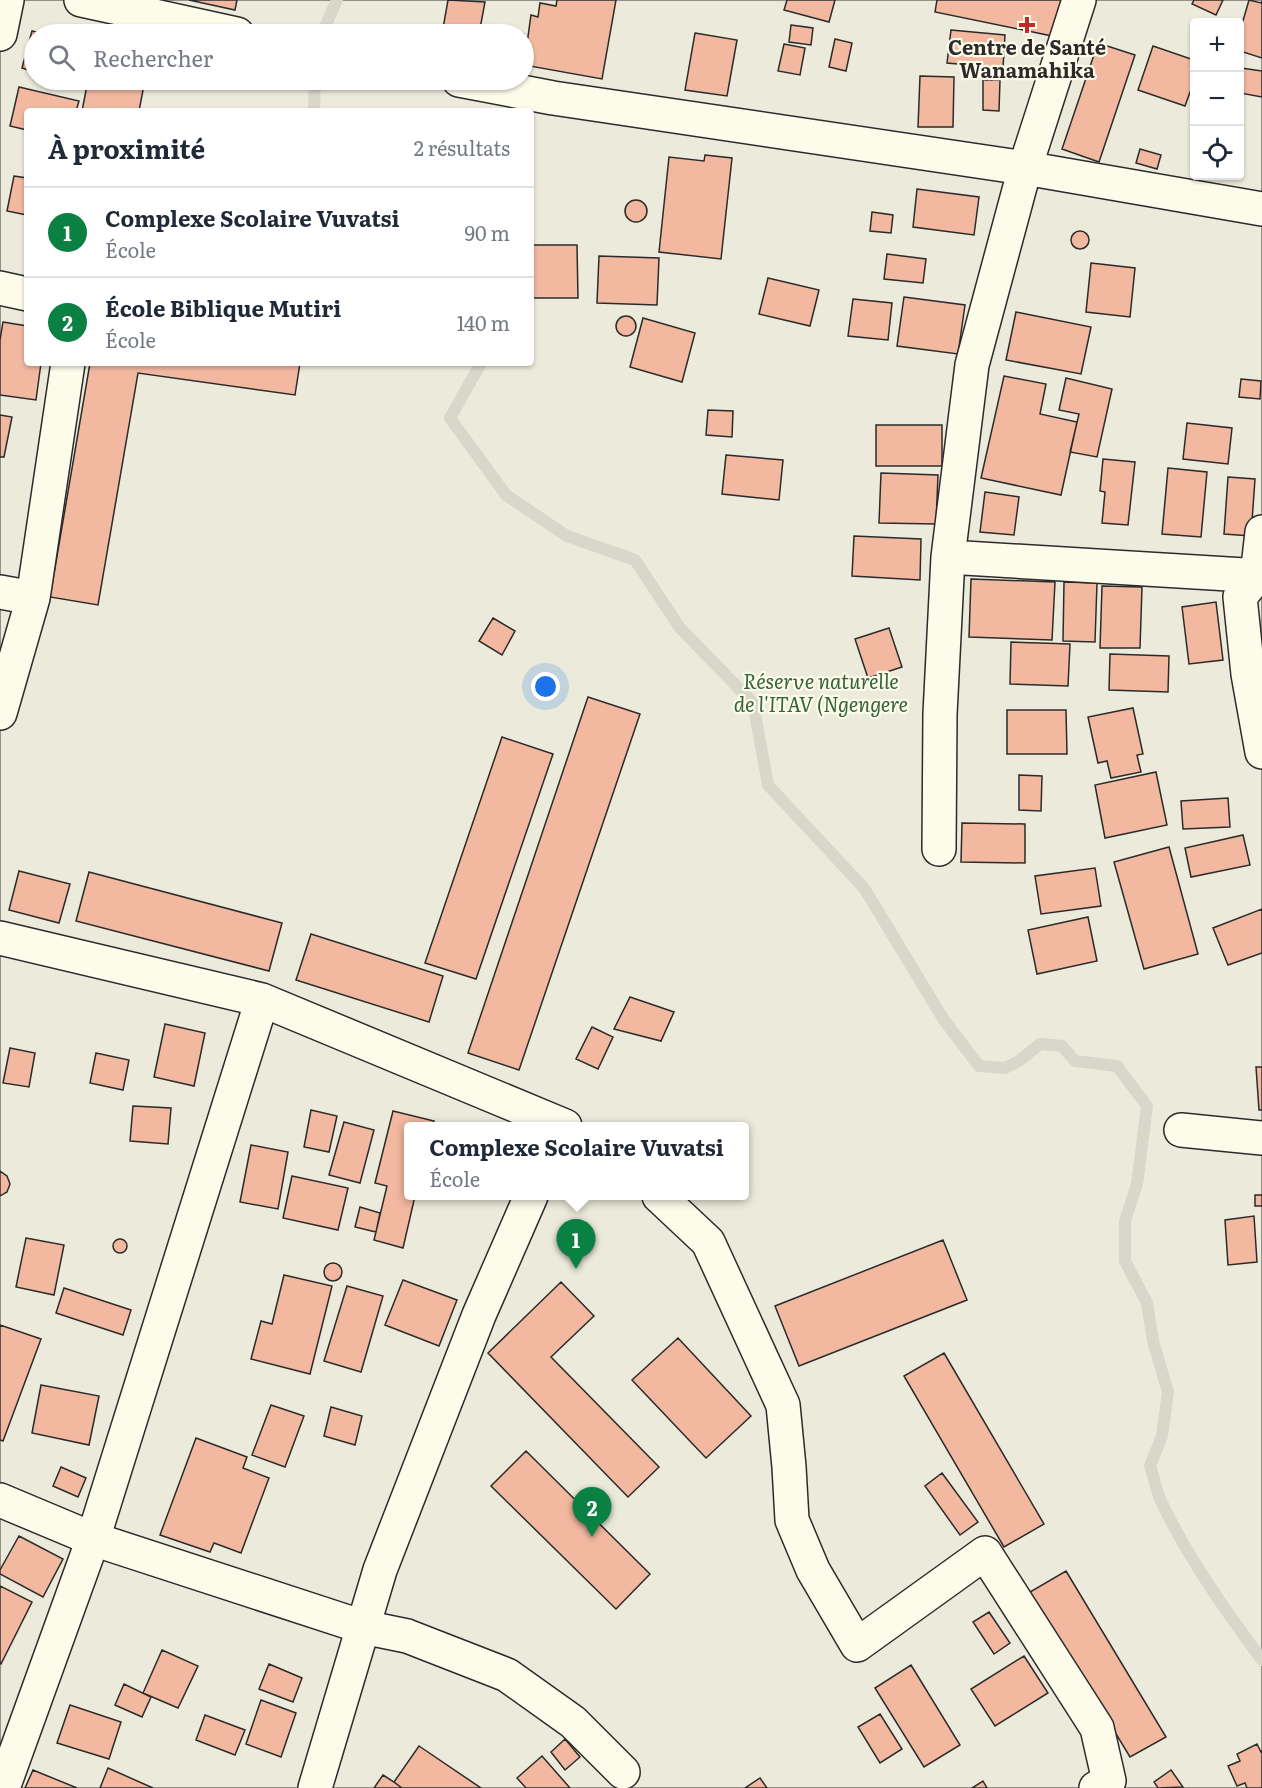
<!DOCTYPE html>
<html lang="fr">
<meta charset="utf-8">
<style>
body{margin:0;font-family:Literata,serif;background:#f6f6f7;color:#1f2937}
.controls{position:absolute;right:18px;top:18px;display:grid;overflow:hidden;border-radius:6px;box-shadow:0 2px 4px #0004}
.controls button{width:54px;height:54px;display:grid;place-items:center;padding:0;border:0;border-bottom:2px solid #e0e1e3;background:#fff;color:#1f2937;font:30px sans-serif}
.you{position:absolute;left:546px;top:687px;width:21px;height:21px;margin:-15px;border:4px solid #fff;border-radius:50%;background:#1a73e8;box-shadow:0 0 0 9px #1a73e833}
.badge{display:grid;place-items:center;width:39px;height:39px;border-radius:50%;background:#0b8043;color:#fff;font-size:20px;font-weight:700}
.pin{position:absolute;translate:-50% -50px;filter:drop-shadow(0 2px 3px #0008)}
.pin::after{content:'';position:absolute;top:32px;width:21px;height:18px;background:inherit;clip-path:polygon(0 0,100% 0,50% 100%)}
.popup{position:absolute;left:404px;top:1122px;width:345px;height:78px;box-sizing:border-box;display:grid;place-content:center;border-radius:6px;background:#fff;filter:drop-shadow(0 2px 4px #0005);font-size:20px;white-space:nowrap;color:#747a83}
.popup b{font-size:22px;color:#1f2937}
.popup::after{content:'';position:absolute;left:50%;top:100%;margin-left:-12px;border:12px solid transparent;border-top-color:#fff}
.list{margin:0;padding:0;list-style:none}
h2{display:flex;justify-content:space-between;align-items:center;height:78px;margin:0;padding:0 24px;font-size:26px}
h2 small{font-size:20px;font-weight:400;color:#747a83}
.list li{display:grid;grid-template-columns:39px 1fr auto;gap:18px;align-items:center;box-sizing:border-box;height:90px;padding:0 24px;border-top:2px solid #e0e1e3}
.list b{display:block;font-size:22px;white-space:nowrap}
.list p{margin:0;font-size:20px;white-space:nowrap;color:#747a83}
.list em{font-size:20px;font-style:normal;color:#747a83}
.icon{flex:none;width:33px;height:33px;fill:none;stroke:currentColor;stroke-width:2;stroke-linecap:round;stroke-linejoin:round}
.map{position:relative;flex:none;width:1262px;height:1788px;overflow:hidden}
.search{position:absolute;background:#fff;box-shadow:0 2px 4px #0004;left:24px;top:24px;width:510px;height:66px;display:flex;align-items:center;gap:15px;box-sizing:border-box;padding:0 21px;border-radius:33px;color:#747a83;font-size:22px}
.panel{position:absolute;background:#fff;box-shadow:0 2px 4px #0004;left:24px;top:108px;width:510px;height:258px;border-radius:6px}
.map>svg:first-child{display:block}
.green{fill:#ecebdb;stroke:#74746e;stroke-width:1.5;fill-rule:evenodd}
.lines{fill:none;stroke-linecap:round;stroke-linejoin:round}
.stream{stroke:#d8d7c9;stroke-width:12}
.building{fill:#f2b8a0;stroke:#2b2b2b;stroke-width:1.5}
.minor-casing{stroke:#2b2b2b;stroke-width:36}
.minor{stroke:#fdfbea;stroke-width:33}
.poi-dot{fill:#c62828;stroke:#fdfbea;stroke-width:2}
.labels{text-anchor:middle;stroke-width:4.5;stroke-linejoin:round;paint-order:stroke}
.poi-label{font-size:20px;font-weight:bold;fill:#2b2b2b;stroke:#fdfbea}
.park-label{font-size:20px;font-style:italic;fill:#34623c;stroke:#fdfbea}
</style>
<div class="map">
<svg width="1262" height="1788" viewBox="0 0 1262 1788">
<rect width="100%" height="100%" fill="#fdfbea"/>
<path class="green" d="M0,0H1262V1788H0ZM1194,22H1240V176H1194ZM34,34H524V80H34ZM27,111H531V363H27ZM408,1126H744V1196H408Z"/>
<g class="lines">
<path class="stream" d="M322,33L337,0
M314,111L315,80
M481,363L450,418L506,495L567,536L635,560L680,628L753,703L768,785L864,888L944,1020L979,1066L1005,1068L1019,1061L1040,1044L1062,1046L1075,1061L1117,1066L1147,1106L1137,1184L1125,1221V1261L1147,1303L1153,1341L1168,1392L1162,1436L1150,1466C1154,1477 1156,1490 1161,1501C1188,1558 1225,1610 1262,1660"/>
</g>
<path class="building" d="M189,0H237L235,10Z
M448,0L485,2L479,34H442Z
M557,0H616L602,79L524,65L531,15L538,17L540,3L556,6Z
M787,0H835L829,22L784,10Z
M937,0H1064L1057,37L935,12Z
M937,0H1064L1057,37L935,12Z
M1194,0H1223L1216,15L1192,4Z
M1249,0L1261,3L1262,1V58L1240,51V31Z
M791,25L813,28L811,45L789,42Z
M951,30L1005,35L1003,68L947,63Z
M32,31L44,34H34V72L22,68Z
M695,33L737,40L727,96L685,90Z
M835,39L852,43L846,71L829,67Z
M1098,43L1135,55L1099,162L1062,149Z
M784,44L805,48L800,75L778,71Z
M1153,46L1194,60V81L1185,106L1138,90Z
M1241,68L1262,71V97L1240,93Z
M920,76L954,77L953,127H918Z
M88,80H145L139,111H82Z
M983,80H1000L999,111L983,110Z
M19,87L79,101L76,111H27V130L10,126Z
M1140,149L1161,155L1157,169L1136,163Z
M705,155L732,158L721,259L659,252L669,157L704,161Z
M14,176L27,178V215L7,211Z
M917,189L979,197L974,235L913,227Z
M625 211a11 11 0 1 1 22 0a11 11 0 1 1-22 0Z
M872,212L893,215L891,233L870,231Z
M1071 240a9 9 0 1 1 18 0a9 9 0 1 1-18 0Z
M531,245H577L578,298H531Z
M887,254L926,259L923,283L884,279Z
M599,256L659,258L657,305L597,303Z
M1091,263L1135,268L1130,317L1086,312Z
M768,278L819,290L810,326L759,314Z
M904,297L965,305L958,354L897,346Z
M853,299L892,303L888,340L848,336Z
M1016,312L1091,327L1081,374L1006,360Z
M616 326a10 10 0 1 1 20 0a10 10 0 1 1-20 0Z
M643,318L695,333L682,382L630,367Z
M3,322L27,326V363H41L36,400L0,395V340Z
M90,363H300L295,395L138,373L98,605L50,597Z
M1004,376L1046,384L1040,414L1077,422L1061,495L981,478Z
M1066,378L1112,389L1097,457L1070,452L1079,414L1059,410Z
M1241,379L1261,381L1260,399L1239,397Z
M708,410L733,411L732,437L706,435Z
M0,415L12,417L4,457H0Z
M1187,423L1232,428L1228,464L1183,459Z
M876,425H942V466H876Z
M726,455L783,460L779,500L722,494Z
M1103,459L1135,462L1128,525L1102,523L1105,492L1100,491Z
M1168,468L1207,472L1201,537L1162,534Z
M881,473L938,475L936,524L879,523Z
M1228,477L1255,479L1251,536L1224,534Z
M985,492L1019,497L1014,535L980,532Z
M854,536L921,539L920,580L852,576Z
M971,579L1055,582L1052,640L969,637Z
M1064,582L1097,583L1095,642L1063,641Z
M1102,586L1142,587L1140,648H1100Z
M1216,602L1223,660L1189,664L1182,607Z
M493,618L515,631L502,655L479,641Z
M889,628L902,667L868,678L855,639Z
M1011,642L1070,644L1068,686L1010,684Z
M1110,654L1169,656L1168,692L1109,690Z
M588,697L640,714L519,1070L468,1053Z
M1133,708L1143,754L1137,755L1141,772L1111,778L1107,761L1098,763L1088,717Z
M1007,710H1066L1067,754H1007Z
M502,737L553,754L476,979L425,963Z
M1156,772L1167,825L1105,838L1095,785Z
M1019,775L1042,776L1041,811L1019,810Z
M1228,798L1230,827L1183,829L1181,801Z
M962,823L1025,824V863L961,862Z
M1243,835L1250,865L1191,877L1185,848Z
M1169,847L1198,954L1144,969L1114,862Z
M1095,868L1101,906L1041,914L1035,876Z
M19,871L70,884L59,923L9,910Z
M89,872L282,923L269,971L76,921Z
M1262,909V953L1228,965L1213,928Z
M1088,917L1097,961L1037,974L1028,930Z
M311,934L443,976L429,1022L296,980Z
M630,997L674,1012L661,1041L614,1029Z
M165,1024L205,1033L194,1086L154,1077Z
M592,1027L613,1037L598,1069L576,1059Z
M10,1048L35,1053L29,1087L3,1083Z
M96,1053L129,1060L123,1090L90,1083Z
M1256,1067H1262V1110H1259Z
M133,1106L171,1108L168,1144L130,1141Z
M311,1110L337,1116L329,1152L304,1147Z
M393,1111L434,1121L432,1126H408V1196H415L403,1248L374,1240L387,1186L375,1183Z
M344,1122L374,1130L360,1183L329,1175Z
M251,1145L288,1152L278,1209L240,1202Z
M0,1171L7,1176L10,1184L7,1192L0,1196Z
M292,1176L348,1188L338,1230L283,1218Z
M1255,1195H1262V1206H1255Z
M360,1207L380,1213L376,1232L355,1227Z
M1254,1216L1257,1262L1228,1265L1225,1220Z
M26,1238L64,1245L54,1295L16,1287Z
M113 1246a7 7 0 1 1 14 0a7 7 0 1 1-14 0Z
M943,1240L967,1300L799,1366L775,1306Z
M324 1272a9 9 0 1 1 18 0a9 9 0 1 1-18 0Z
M284,1275L332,1286L310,1374L251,1359L261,1321L272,1324Z
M403,1280L457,1300L439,1346L385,1325Z
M561,1282L594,1316L551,1357L659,1467L628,1497L488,1353Z
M347,1286L383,1296L361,1372L324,1361Z
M64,1288L131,1310L123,1335L56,1313Z
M0,1325L41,1339L3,1441L0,1440Z
M678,1338L751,1416L706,1458L632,1380Z
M944,1353L1044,1524L1004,1547L904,1376Z
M41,1385L99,1396L89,1445L32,1433Z
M271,1405L304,1416L285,1467L252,1455Z
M331,1407L362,1416L355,1445L324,1436Z
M196,1438L247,1457L243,1468L269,1478L241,1553L214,1543L210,1552L160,1535Z
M526,1451L650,1574L616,1609L491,1486Z
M61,1467L86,1478L78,1497L53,1486Z
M942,1473L978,1522L960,1535L925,1486Z
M19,1536L63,1559L43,1597L0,1574V1570Z
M1066,1571L1166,1737L1130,1757L1030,1592Z
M0,1586L32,1602L1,1664L0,1663Z
M989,1612L1010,1643L994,1654L973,1622Z
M162,1650L198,1666L178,1708L143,1693Z
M1024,1656L1048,1693L995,1726L971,1689Z
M269,1664L302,1678L293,1702L259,1689Z
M911,1665L960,1745L924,1767L875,1688Z
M124,1684L151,1697L142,1717L115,1705Z
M261,1700L296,1713L281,1757L246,1744Z
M70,1705L121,1722L109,1759L57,1743Z
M880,1714L902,1749L880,1763L858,1727Z
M205,1715L245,1730L235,1755L196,1740Z
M565,1739L580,1757L565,1770L551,1752Z
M1257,1744L1261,1752L1262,1751V1788H1247L1245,1783L1237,1786L1228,1766L1240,1761L1237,1754Z
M419,1746L481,1788H402L394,1782Z
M542,1756L570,1788H526L517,1778Z
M108,1768L153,1788H100Z
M33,1770L77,1788H25Z
M1171,1770L1183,1787L1158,1788L1154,1782Z
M383,1775L394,1782L402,1788H374Z
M760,1778L767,1788H745Z
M983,1781L987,1788H972Z"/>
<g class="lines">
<defs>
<path id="minor" d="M81,0L237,34
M0,34L7,0
M459,80L553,98L1025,168L1262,209
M0,288L27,294
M1262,532L1257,576L1240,597L1248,674L1262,752
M948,557L1262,576
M0,592L33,598
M0,713L33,598L68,363
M939,849L940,714L948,557L972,365L1025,168L1079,0
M0,938L262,1000L565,1126
M1181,1130L1262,1138
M659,1196L708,1242L783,1405L789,1467L792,1520L813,1570L857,1645L985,1553L1097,1728L1109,1781L1096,1788
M0,1500L93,1539L363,1627L407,1636L507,1675L573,1722L623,1772
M3,1788L93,1539L262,1000
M315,1788L380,1570L479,1315L531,1196"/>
</defs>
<use href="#minor" class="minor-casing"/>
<use href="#minor" class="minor"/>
</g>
<path class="poi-dot" d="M1024 16h6v6h6v6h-6v6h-6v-6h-6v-6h6z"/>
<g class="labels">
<g class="poi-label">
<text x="1027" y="55">Centre de Santé<tspan x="1027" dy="23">Wanamahika</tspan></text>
</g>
<g class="park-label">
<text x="821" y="689">Réserve naturelle<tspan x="821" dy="23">de l'ITAV (Ngengere</tspan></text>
</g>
</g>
</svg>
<div class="controls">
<button>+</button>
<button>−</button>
<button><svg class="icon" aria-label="locate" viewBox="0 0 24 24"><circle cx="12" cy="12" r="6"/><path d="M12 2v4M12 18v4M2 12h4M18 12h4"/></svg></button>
</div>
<div class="you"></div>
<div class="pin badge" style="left:576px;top:1269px">1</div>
<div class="popup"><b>Complexe Scolaire Vuvatsi</b>École</div>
<div class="pin badge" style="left:592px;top:1537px">2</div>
<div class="search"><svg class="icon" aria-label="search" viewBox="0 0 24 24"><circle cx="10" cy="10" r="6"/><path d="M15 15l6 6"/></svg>Rechercher</div>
<section class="panel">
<h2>À proximité<small>2 résultats</small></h2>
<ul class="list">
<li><span class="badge">1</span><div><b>Complexe Scolaire Vuvatsi</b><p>École</p></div><em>90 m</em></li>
<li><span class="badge">2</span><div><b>École Biblique Mutiri</b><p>École</p></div><em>140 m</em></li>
</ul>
</section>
</div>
